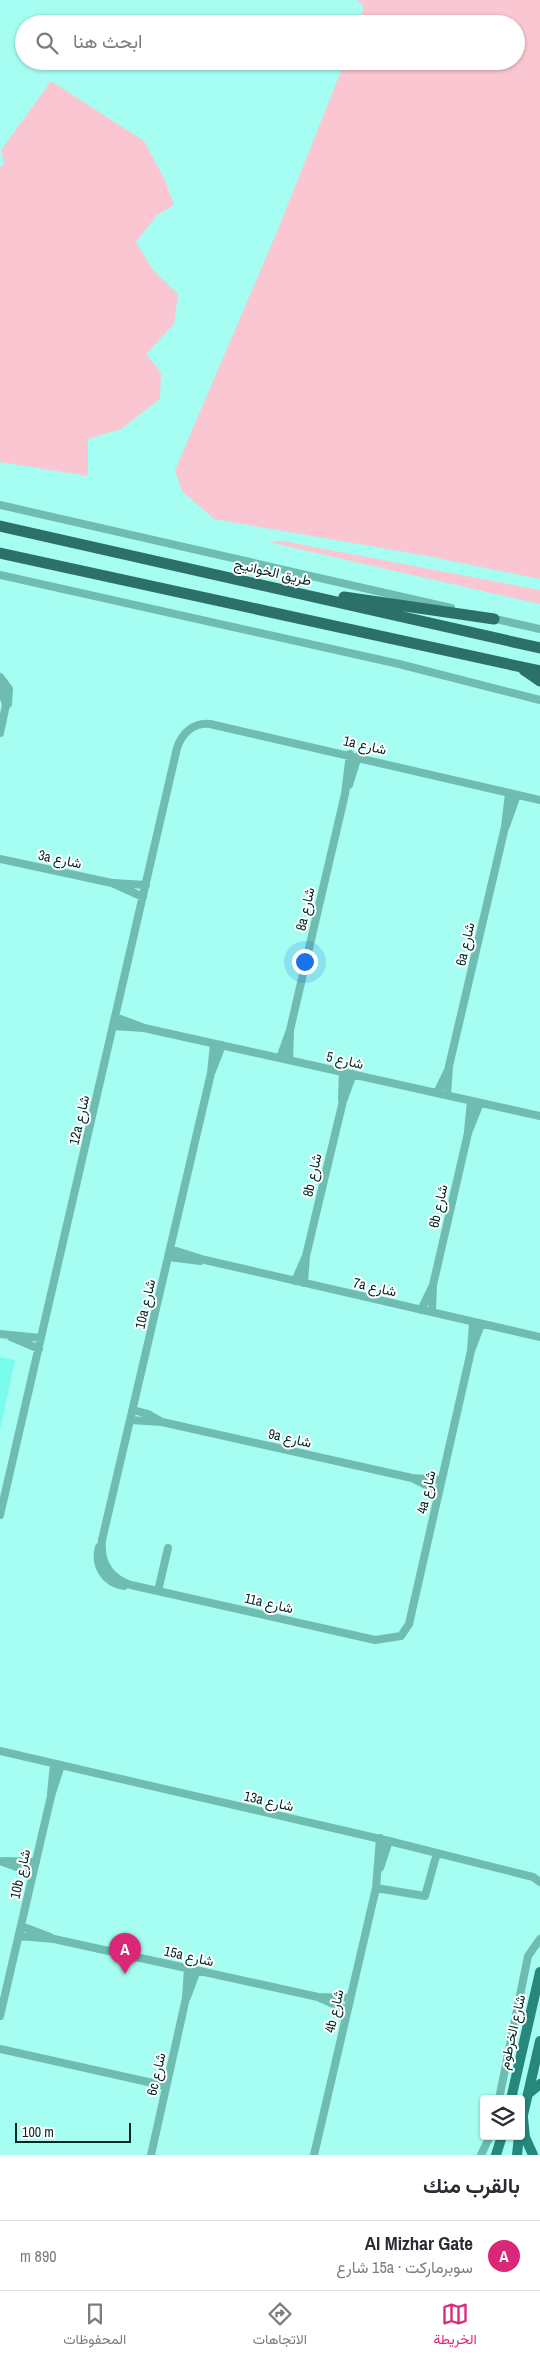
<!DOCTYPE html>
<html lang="ar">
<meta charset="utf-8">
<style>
body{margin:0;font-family:"Archivo Narrow",Vazirmatn,sans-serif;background:#f2f2f3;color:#2b2b33;direction:rtl}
.controls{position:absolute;right:15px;bottom:15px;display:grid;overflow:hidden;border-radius:5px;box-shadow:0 1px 4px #0004}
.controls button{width:45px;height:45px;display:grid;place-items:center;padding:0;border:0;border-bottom:1px solid #e1e1e2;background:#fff;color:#2b2b33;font:25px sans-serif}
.scale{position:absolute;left:15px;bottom:12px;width:116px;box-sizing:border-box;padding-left:5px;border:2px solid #012824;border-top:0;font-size:14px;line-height:18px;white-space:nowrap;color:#012824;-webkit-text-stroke:4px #fff;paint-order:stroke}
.you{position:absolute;left:304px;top:961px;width:18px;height:18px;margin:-12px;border:4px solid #fff;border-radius:50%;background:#1a73e8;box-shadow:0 0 0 8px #1a73e833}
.badge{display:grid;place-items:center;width:32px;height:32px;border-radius:50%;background:#db2777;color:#fff;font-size:16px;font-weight:700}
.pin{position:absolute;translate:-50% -41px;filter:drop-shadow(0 1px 2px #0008)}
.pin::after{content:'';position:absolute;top:26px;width:18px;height:15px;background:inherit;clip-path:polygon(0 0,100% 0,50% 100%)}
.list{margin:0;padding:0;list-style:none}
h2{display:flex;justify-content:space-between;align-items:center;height:65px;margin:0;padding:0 20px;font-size:21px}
h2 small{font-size:16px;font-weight:400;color:#7c7c81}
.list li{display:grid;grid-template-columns:32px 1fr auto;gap:15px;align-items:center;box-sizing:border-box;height:70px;padding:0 20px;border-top:1px solid #e1e1e2}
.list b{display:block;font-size:19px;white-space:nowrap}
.list p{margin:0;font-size:16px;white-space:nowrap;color:#7c7c81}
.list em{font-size:16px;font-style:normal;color:#7c7c81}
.icon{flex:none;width:28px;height:28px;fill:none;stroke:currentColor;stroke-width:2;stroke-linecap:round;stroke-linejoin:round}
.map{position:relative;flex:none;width:540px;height:2155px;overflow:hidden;direction:ltr}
.search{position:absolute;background:#fff;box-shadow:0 1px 4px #0004;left:15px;right:15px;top:15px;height:55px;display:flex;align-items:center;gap:12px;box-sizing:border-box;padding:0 18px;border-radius:28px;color:#7c7c81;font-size:19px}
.sheet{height:135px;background:#fff}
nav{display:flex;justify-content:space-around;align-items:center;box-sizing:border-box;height:70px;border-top:1px solid #e1e1e2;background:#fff;font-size:14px;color:#7c7c81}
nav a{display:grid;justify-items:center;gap:2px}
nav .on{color:#db2777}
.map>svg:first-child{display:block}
.built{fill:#79fceb}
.green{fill:#fac6d2}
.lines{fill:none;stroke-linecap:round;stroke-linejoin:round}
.minor{stroke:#6fbcb0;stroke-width:8}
.major{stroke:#26877c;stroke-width:10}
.highway{stroke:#2c7168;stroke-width:11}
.labels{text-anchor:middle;stroke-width:4;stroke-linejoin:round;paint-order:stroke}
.street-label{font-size:14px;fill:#012824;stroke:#fff}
</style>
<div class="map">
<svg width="540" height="2155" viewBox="0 0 540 2155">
<rect width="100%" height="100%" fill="#a5fef1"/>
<path class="built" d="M0,1357L15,1360L0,1431Z"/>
<path class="green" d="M357,0H540V579L422,555L214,519L182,491L175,470L276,234L345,61H516V24H361L363,5Z
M51,81L144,141L165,180L174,205L157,215L136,242L153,270L178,294L174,324L146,354L161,372L160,399L121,429L88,439V476L0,462V167L4,165L1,150Z
M283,541L540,590V604L268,542Z"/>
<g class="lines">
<path class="minor" d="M0,505L451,608
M0,575L399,664L540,700
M491,618L540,629
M0,677L9,689L8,704
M0,685L6,705L0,733
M349,785L358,756
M506,826L517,795
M0,859L112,883L143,897
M114,883L146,885
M115,1017L142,1027
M113,1026L144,1028L540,1116
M214,1044L211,1073L102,1540C100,1562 109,1578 131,1585L375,1640L401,1636L409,1624L471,1351L481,1324
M280,1058L290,1030L345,794L350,754
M289,1060L290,1032
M212,1071L222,1045
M437,1093L449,1068
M447,1095L449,1066L505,827L509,793
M342,1099L343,1072
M468,1131L471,1101
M170,1249L205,1260L540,1337
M169,1257L200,1261
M295,1281L305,1258
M304,1283L306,1256L315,1218L343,1101L353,1074
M421,1310L433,1285L468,1133L480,1103
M432,1312L433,1285
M0,1334L41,1338
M11,1337L39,1349
M471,1351L473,1322
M133,1410L148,1414L162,1422
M130,1420L162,1422L412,1478L441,1480
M412,1478L439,1492
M0,1515L177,748C182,733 194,722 210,724L540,800
M99,1547C94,1565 104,1583 124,1586
M158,1591L168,1548
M0,1751L389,1841L533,1877L540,1882
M51,1794L54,1764
M0,1861L33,1873
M5,1861L36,1862
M380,1868L389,1841
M376,1888L425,1896L437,1853
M21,1926L50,1937
M19,1936L54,1939L318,1997L350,1998
M187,1997L197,1970
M320,1998L347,2010
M0,2016L51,1796L61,1765
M0,2049L166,2086
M499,2099L528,1956L540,1939
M151,2155L186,1998L188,1968
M314,2155L376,1888L380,1838
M481,2155L490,2136"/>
<path class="major" d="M528,2094L540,2084
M511,2099L540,1972
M523,2118L525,2137L533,2155
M521,2124L540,2041
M496,2155L502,2136
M517,2155L519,2136"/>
<path class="highway" d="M0,526L540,648
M0,553L540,671
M344,597L494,619
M524,670L540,681"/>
</g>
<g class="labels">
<g class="street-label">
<text transform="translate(273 572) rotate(13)" y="5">طريق الخوانيج</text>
<text transform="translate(365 745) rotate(13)" y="5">1a شارع</text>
<text transform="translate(60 859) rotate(12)" y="5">3a شارع</text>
<text transform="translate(305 909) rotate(-77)" y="5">8a شارع</text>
<text transform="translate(465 944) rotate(-77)" y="5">6a شارع</text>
<text transform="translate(345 1060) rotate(13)" y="5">شارع 5</text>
<text transform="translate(79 1120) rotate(-77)" y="5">12a شارع</text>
<text transform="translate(312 1175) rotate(-77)" y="5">8b شارع</text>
<text transform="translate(438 1206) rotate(-77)" y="5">6b شارع</text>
<text transform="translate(375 1287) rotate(13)" y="5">7a شارع</text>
<text transform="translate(145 1304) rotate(-77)" y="5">10a شارع</text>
<text transform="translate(290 1438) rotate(13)" y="5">9a شارع</text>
<text transform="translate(426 1492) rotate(-77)" y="5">4a شارع</text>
<text transform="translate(269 1603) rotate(13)" y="5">11a شارع</text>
<text transform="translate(269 1801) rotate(13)" y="5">13a شارع</text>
<text transform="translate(20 1874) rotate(-77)" y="5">10b شارع</text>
<text transform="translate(189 1956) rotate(13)" y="5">15a شارع</text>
<text transform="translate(334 2011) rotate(-77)" y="5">4b شارع</text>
<text transform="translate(512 2032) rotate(-77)" y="5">شارع الخرطوم</text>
<text transform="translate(156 2074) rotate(-77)" y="5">6c شارع</text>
</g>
</g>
</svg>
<div class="controls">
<button><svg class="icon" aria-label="layers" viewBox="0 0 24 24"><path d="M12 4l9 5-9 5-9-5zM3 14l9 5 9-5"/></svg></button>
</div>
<div class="scale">100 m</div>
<div class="you"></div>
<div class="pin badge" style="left:125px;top:1974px">A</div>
<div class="search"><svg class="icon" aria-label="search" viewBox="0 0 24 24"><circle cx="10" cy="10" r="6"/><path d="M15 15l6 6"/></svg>ابحث هنا</div>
</div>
<section class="sheet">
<h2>بالقرب منك<small></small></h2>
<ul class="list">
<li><span class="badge">A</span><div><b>Al Mizhar Gate</b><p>سوبرماركت · 15a شارع</p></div><em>890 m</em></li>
</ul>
</section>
<nav>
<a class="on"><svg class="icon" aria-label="map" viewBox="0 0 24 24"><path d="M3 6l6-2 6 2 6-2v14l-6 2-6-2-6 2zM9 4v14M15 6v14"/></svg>الخريطة</a>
<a><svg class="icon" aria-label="directions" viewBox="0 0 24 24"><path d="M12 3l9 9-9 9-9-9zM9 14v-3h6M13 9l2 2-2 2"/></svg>الاتجاهات</a>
<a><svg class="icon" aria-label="saved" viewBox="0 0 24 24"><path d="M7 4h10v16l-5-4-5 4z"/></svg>المحفوظات</a>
</nav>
